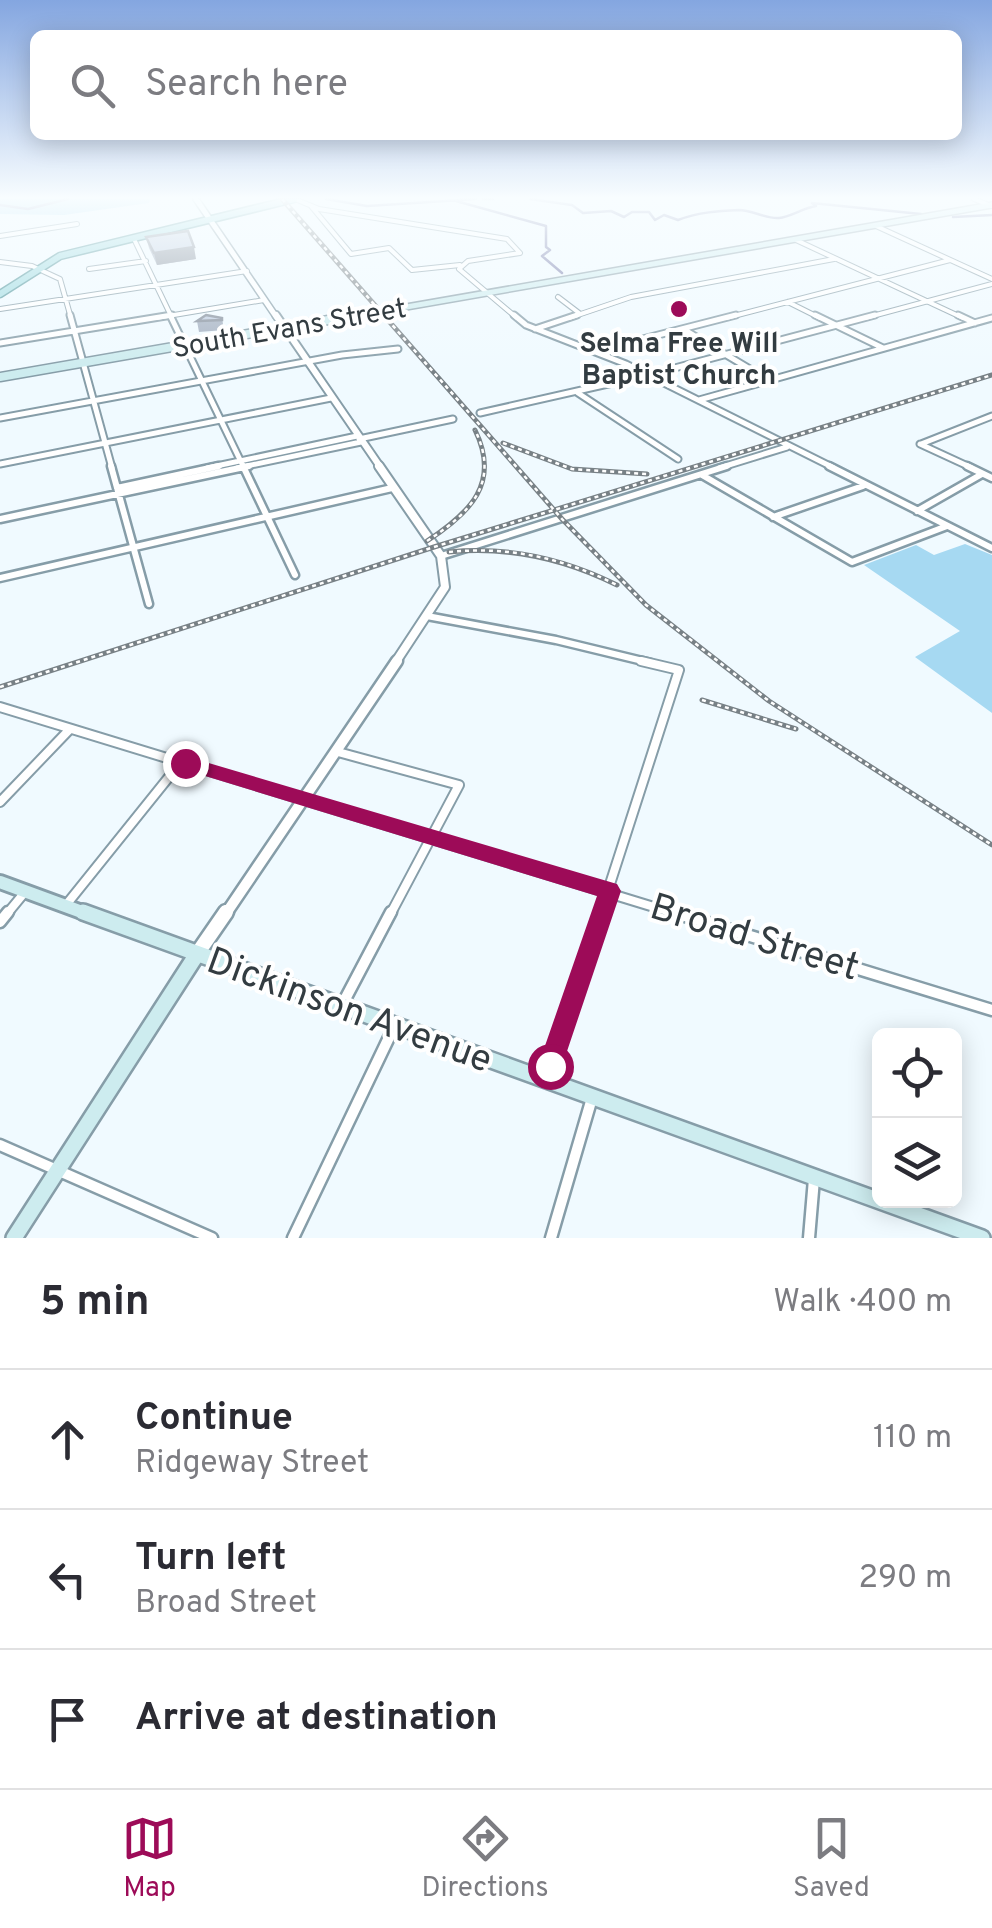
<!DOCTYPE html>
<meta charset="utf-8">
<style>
body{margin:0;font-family:Overpass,sans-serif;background:#f7f7f7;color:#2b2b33}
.controls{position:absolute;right:30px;bottom:30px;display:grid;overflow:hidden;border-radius:15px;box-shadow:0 5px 25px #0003}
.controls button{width:90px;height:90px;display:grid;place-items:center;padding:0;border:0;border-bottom:2px solid #e1e1e2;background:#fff;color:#2b2b33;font:50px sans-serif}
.stop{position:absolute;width:30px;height:30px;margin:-22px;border:8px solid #9d0b58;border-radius:50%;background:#fff}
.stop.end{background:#9d0b58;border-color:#fff;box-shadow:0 2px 10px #0008}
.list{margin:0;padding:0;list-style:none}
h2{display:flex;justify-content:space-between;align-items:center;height:130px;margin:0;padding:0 40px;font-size:42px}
h2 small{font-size:32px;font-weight:400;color:#7c7c81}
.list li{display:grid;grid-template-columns:65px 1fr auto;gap:30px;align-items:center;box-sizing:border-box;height:140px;padding:0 40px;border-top:2px solid #e1e1e2}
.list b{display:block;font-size:38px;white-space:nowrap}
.list p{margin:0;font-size:32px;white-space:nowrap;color:#7c7c81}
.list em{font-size:32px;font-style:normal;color:#7c7c81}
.icon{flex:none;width:55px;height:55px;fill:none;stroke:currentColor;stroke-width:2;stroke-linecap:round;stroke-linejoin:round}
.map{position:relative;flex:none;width:992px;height:1238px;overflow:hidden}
.search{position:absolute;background:#fff;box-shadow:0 5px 25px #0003;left:30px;right:30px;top:30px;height:110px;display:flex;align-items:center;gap:25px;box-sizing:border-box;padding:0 35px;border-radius:15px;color:#7c7c81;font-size:38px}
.sheet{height:550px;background:#fff}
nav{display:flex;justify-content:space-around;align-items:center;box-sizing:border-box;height:140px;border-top:2px solid #e1e1e2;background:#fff;font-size:28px;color:#7c7c81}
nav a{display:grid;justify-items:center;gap:5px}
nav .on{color:#9d0b58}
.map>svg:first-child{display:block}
.green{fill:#a6d9f2}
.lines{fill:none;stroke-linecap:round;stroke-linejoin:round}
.stream{stroke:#7378a8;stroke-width:2.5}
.minor-far4-casing{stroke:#869da8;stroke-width:6}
.minor-far3-casing{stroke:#869da8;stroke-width:9}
.minor-far2-casing{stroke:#869da8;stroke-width:11}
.minor-far1-casing{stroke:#869da8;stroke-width:12}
.minor-casing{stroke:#869da8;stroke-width:15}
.tertiary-far4-casing{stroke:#869da8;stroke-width:8}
.tertiary-far3-casing{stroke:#869da8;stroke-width:10}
.tertiary-far2-casing{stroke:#869da8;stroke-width:12}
.tertiary-far1-casing{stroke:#869da8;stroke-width:15}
.tertiary-casing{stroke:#869da8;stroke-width:19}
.secondary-far3-casing{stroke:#869da8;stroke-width:8}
.secondary-far2-casing{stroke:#869da8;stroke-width:11}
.secondary-far1-casing{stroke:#869da8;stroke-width:18}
.secondary-casing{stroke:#869da8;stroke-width:20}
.primary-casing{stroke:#4b9299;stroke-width:9}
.minor-far4{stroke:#fff;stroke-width:4}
.minor-far3{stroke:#fff;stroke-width:5}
.minor-far2{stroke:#fff;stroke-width:6}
.minor-far1{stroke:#fff;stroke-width:8}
.minor{stroke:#fff;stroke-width:10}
.tertiary-far4{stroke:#fff;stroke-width:5}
.tertiary-far3{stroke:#fff;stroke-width:6}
.tertiary-far2{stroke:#fff;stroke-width:8}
.tertiary-far1{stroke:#fff;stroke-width:10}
.tertiary{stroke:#fff;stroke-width:14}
.secondary-far3{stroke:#cdecef;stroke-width:5}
.secondary-far2{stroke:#cdecef;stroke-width:8}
.secondary-far1{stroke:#cdecef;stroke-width:12}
.secondary{stroke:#cdecef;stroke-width:15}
.primary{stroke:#9bd9df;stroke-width:6}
.rail-casing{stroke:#788186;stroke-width:5}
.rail{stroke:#fff;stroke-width:2.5;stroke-dasharray:4;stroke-linecap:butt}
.wall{fill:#a4b0c1}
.shaded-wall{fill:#86909d}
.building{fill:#bfcde0;stroke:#86909d;stroke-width:2.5}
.route{fill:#9d0b58}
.poi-dot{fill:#9d0b58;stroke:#fff;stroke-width:4}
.labels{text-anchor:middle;stroke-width:8;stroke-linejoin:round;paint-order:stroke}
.far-street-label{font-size:28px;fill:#333c41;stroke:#fff}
.far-poi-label{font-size:28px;font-weight:bold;fill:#333c41;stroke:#fff}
.near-street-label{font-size:38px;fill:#333c41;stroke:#fff}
</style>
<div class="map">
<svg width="992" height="1238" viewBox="0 0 992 1238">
<rect width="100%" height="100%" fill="#f0faff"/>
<path class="green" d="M0,199H150L149,203L64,215L0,214Z
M965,544L992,555V713L915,657L960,631L864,565L916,545L934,555Z"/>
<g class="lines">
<path class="stream" d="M326,199L367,206L476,199
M483,199H493
M530,199L572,205L583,213L611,211L624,217L632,212H649L655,220L664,215L678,220C699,212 718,211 739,210C752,210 766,219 779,218C790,217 803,208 816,206L812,203L921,214
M456,201L546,226V247L550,250L542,256L562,273
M0,205L28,209L68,199
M953,217L992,215"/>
<defs>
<path id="minor-far4" d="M295,199L319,209L507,239L520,253L468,261L459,269L517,318
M974,199L991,206
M311,206L351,254L389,248L412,270L460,265
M876,226L992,279
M0,236L77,224
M134,239L172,318
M796,240L963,318
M0,262L32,266L60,279L71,318
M89,269L146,261
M558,297L579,313
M788,302L820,318
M0,309L247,271
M156,318L264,300
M569,318L631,297L834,259
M726,318L950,260
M865,318L992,284"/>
<path id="minor-far3" d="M70,315L112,468
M170,315L244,468
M514,315L526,325L626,364L834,468
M815,315L883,348
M958,315L975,323
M535,329L577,315
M683,329L770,381
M0,343L172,315
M605,354L627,343L736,315
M578,393L678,459
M699,400L992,318
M480,413L648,375L875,315
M0,418L342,355L398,349
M359,439L453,419
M920,444L972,468
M921,444L992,416
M0,464L331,398
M207,468L357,436
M237,468L361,442
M719,468L787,447"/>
<path id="minor-far2" d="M111,466L149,604
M243,466L295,575
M829,466L992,548
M967,466L992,478
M702,475L852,562L947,526
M117,488L219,466
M917,511L982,474
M773,517L863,486
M0,519L249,466
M441,556L727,466
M0,578L392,488
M427,616L556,640L651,663"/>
<path id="minor-far1" d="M0,707L680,915
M338,752L459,785L390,915
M0,802L69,730
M66,905L181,762
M6,915L25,892
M600,915L679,670L641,661"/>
<path id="minor" d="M672,912L992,1010
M0,922L8,912
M342,1005L391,912
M546,1080L600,912
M0,1145L212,1238
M293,1238L394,1027
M551,1238L592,1098
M809,1238L814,1179"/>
<path id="tertiary-far4" d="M196,199L277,318"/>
<path id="tertiary-far3" d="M276,315L381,468"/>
<path id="tertiary-far2" d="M379,466L441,556L445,587L395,663"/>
<path id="tertiary-far1" d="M225,915L397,661"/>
<path id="tertiary" d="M197,954L226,912"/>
<path id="secondary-far3" d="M343,318L992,205"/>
<path id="secondary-far2" d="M0,377L357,315"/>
<path id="secondary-far1" d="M0,882L90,915"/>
<path id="secondary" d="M83,912L982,1238
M14,1238L197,954"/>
<path id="primary" d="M0,294L60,256L294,199"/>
</defs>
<use href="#minor-far4" class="minor-far4-casing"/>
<use href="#minor-far3" class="minor-far3-casing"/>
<use href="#minor-far2" class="minor-far2-casing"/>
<use href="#minor-far1" class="minor-far1-casing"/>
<use href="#minor" class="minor-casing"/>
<use href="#tertiary-far4" class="tertiary-far4-casing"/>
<use href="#tertiary-far3" class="tertiary-far3-casing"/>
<use href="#tertiary-far2" class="tertiary-far2-casing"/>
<use href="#tertiary-far1" class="tertiary-far1-casing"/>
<use href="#tertiary" class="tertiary-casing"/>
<use href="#secondary-far3" class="secondary-far3-casing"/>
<use href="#secondary-far2" class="secondary-far2-casing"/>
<use href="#secondary-far1" class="secondary-far1-casing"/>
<use href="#secondary" class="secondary-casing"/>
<use href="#primary" class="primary-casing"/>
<use href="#minor-far4" class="minor-far4"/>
<use href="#minor-far3" class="minor-far3"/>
<use href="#minor-far2" class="minor-far2"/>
<use href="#minor-far1" class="minor-far1"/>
<use href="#minor" class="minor"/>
<use href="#tertiary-far4" class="tertiary-far4"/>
<use href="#tertiary-far3" class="tertiary-far3"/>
<use href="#tertiary-far2" class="tertiary-far2"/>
<use href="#tertiary-far1" class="tertiary-far1"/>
<use href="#tertiary" class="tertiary"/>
<use href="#secondary-far3" class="secondary-far3"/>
<use href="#secondary-far2" class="secondary-far2"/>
<use href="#secondary-far1" class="secondary-far1"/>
<use href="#secondary" class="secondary"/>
<use href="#primary" class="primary"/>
<defs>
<path id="rail" d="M282,199L562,519L646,605L769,701L992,845
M503,443L572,469L647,474
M427,541C470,513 501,483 475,430
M449,552C509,546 563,558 617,585
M0,687L434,547L992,375
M702,700L796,729"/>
</defs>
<use href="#rail" class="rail-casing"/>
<use href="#rail" class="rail"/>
</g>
<path class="wall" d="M146,237L196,259L157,265L149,248Z
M222,318L224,330L199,332L197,321Z"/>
<path class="shaded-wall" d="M194,247L196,259L157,265L154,253Z"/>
<path class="building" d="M188,231L194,247L154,253L146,237Z
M206,315L222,318V320L197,321Z"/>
<linearGradient id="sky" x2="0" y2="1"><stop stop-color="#84a6e0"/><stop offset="0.53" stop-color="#f8fdff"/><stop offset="1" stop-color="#f8fdff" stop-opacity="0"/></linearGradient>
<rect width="992" height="373" fill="url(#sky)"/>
<path class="route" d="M185,756L617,884L621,891L559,1075L550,1079L542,1075L538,1066L597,896L179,768V758Z"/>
<circle class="poi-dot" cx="679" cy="309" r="10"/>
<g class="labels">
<g class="far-street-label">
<text transform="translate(289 327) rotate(-10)" y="10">South Evans Street</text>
</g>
<g class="far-poi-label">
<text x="679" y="352">Selma Free Will<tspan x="679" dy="32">Baptist Church</tspan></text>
</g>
<g class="near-street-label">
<text transform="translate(755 936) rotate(17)" y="13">Broad Street</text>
<text transform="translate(350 1009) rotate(20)" y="13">Dickinson Avenue</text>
</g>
</g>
</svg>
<div class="controls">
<button><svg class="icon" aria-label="locate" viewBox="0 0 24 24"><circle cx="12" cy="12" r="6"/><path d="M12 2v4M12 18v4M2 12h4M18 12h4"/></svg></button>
<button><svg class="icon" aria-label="layers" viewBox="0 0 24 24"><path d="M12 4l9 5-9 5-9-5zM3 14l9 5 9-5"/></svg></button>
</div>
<div class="stop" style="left:550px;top:1066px"></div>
<div class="stop end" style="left:185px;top:763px"></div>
<div class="search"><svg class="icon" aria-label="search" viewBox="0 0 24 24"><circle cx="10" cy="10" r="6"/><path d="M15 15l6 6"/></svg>Search here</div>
</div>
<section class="sheet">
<h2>5 min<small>Walk · 400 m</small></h2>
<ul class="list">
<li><svg class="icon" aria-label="ahead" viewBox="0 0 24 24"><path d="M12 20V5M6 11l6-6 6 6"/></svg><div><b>Continue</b><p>Ridgeway Street</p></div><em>110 m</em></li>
<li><svg class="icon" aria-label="left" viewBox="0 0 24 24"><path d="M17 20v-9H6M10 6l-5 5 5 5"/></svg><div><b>Turn left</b><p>Broad Street</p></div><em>290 m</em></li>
<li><svg class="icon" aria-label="arrive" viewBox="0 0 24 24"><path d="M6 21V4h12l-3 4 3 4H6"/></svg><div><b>Arrive at destination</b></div></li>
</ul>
</section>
<nav>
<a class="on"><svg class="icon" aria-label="map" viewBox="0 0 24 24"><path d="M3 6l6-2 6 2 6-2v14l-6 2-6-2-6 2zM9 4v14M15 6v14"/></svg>Map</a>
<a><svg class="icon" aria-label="directions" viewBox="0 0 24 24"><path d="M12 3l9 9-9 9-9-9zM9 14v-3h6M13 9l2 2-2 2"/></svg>Directions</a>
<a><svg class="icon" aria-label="saved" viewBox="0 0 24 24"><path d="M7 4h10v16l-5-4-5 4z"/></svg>Saved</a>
</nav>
